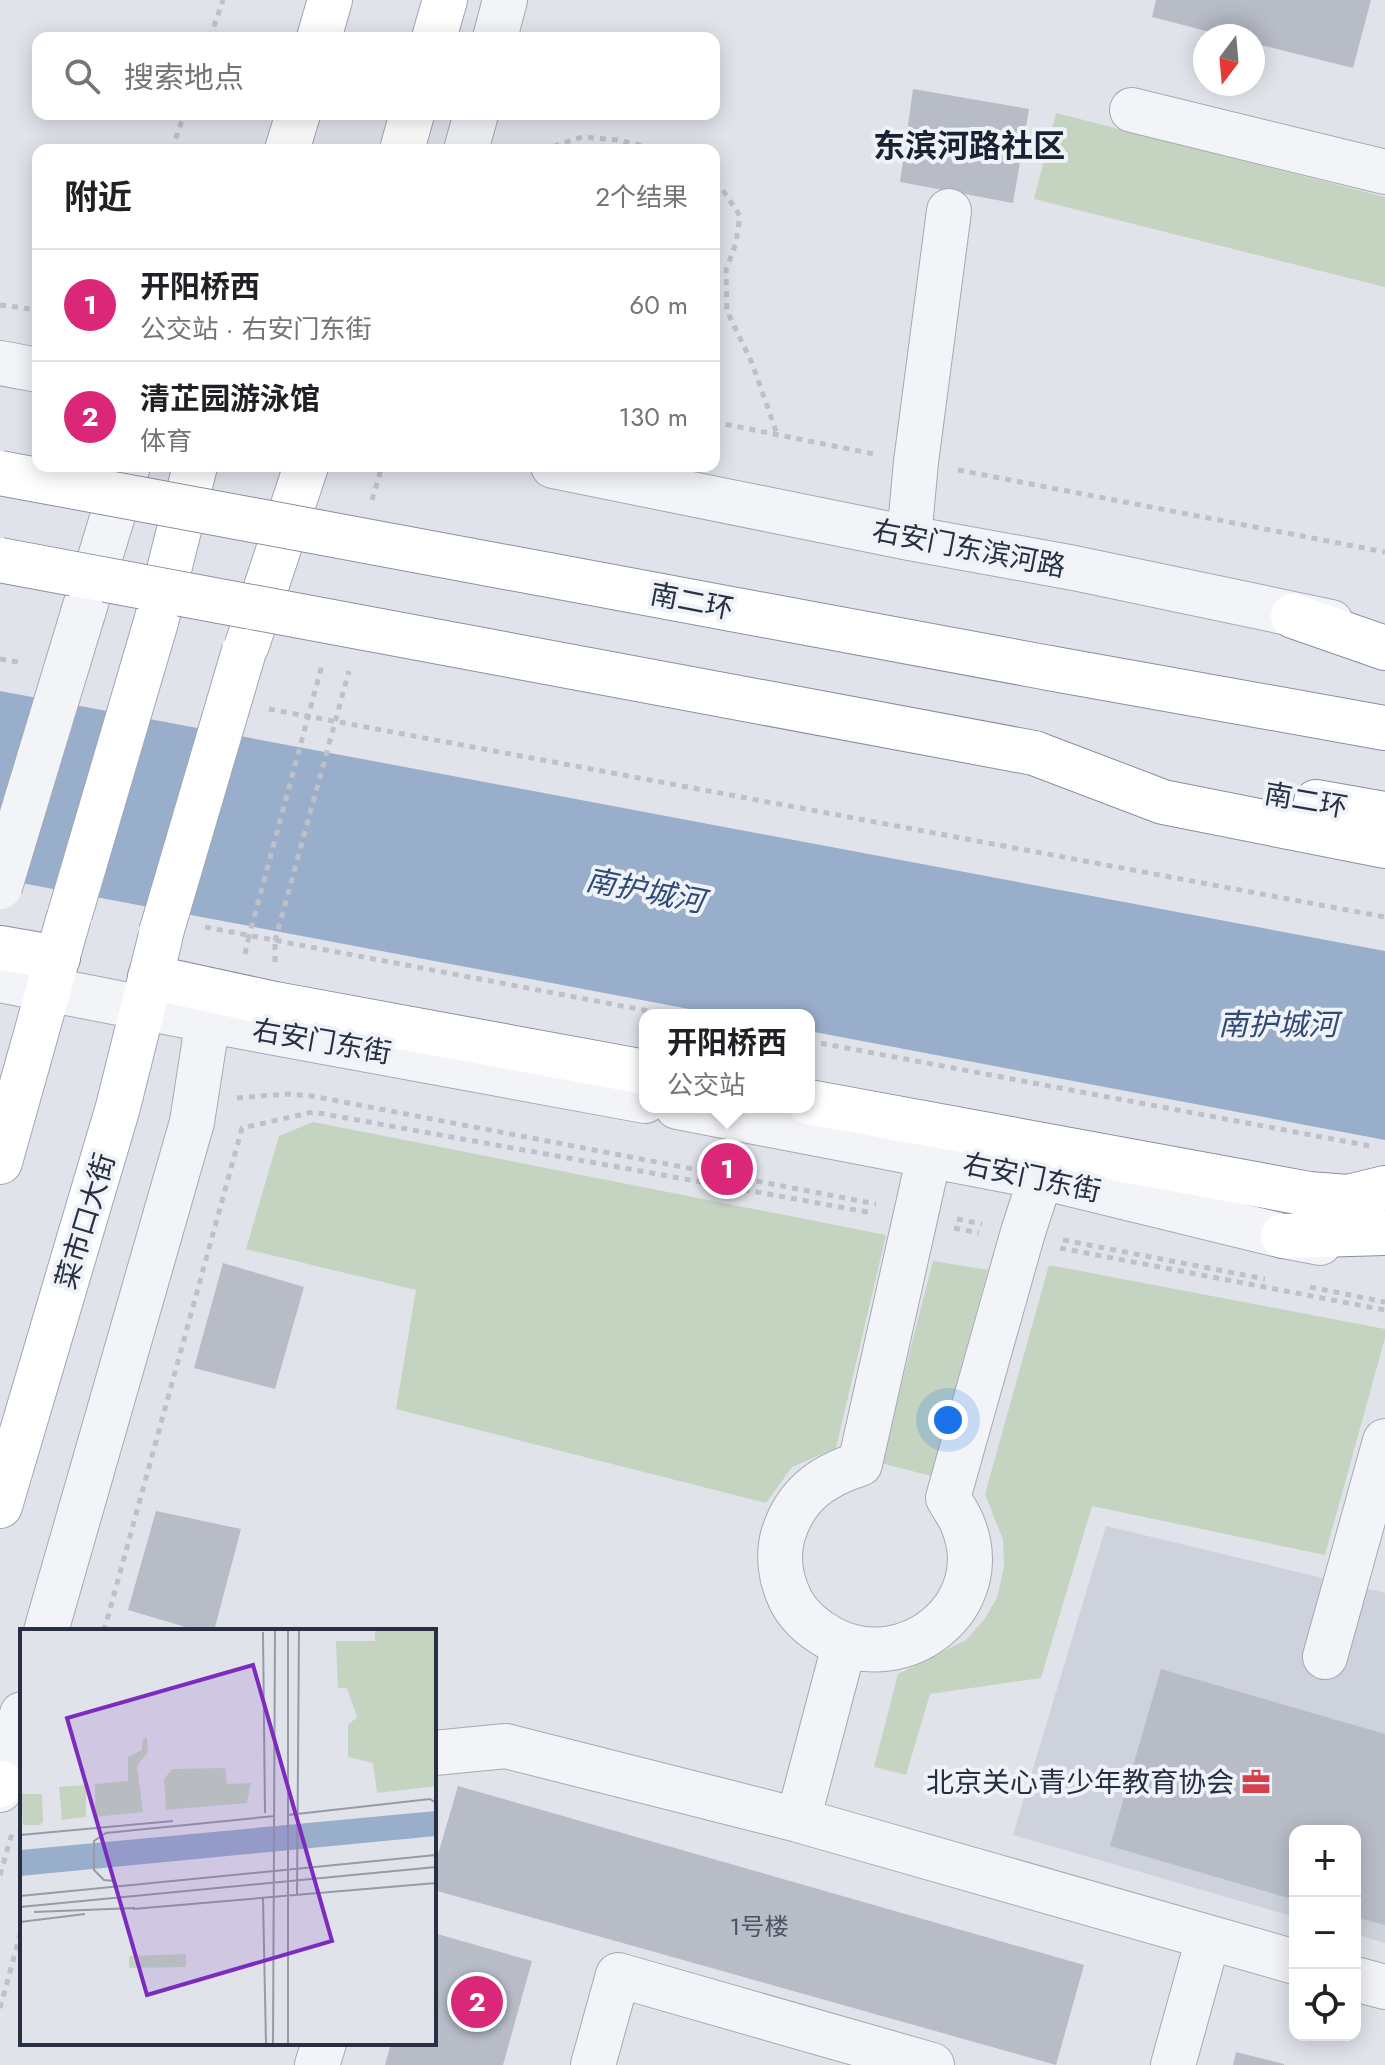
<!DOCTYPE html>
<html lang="zh">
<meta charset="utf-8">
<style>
body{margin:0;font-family:Jost,"Noto Sans SC",sans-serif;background:#f2f2f2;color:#202124}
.controls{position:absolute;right:24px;bottom:24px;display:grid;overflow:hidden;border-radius:16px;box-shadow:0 4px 20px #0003}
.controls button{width:72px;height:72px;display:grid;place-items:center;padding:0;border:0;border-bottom:2px solid #e0e0e0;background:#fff;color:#202124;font:40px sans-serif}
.compass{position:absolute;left:1193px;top:24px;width:72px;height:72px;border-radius:50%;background:#fff;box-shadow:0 4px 20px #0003;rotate:196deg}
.you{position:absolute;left:948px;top:1420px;width:28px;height:28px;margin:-20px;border:6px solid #fff;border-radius:50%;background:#1a73e8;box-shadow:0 0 0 12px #1a73e833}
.badge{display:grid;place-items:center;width:52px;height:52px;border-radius:50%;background:#db2777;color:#fff;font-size:26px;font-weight:700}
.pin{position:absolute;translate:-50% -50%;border:4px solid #fff;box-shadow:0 2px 8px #0006}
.popup{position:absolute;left:639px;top:1009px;width:176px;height:104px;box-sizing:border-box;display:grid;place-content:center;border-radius:16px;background:#fff;filter:drop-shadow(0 2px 6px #0005);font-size:26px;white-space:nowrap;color:#757577}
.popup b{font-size:30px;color:#202124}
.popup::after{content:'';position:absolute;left:50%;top:100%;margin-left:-16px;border:16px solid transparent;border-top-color:#fff}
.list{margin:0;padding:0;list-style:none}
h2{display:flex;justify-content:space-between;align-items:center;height:104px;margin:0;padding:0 32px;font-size:34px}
h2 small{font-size:26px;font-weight:400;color:#757577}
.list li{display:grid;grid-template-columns:52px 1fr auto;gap:24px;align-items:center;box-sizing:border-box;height:112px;padding:0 32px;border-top:2px solid #e0e0e0}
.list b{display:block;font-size:30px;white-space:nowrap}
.list p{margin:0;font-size:26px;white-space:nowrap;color:#757577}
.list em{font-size:26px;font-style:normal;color:#757577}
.icon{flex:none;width:44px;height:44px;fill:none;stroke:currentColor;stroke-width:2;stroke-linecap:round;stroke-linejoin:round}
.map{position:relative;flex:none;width:1385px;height:2065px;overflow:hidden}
.search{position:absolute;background:#fff;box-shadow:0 4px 20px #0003;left:32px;top:32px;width:688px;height:88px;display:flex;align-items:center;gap:20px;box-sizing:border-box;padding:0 28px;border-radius:16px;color:#757577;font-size:30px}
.panel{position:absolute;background:#fff;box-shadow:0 4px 20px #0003;left:32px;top:144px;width:688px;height:328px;border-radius:16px}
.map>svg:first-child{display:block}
.built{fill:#ced2dc}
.green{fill:#c4d4c1}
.water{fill:#99aecb}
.building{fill:#b7bcc7}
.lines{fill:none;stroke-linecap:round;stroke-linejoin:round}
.minor-casing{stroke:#a5a9b4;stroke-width:46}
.major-casing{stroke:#9fa6b6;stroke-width:46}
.highway-casing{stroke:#878fa1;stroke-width:46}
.path{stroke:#bec1c9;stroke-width:5;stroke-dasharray:6 6;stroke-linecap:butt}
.minor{stroke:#f3f4f8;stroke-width:44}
.major{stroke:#fff;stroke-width:44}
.highway{stroke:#fff;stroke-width:44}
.minor-bridge-casing{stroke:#a5a9b4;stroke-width:46;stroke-linecap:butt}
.major-bridge-casing{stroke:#9fa6b6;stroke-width:46;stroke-linecap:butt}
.highway-bridge-casing{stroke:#878fa1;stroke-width:46;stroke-linecap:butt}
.path-bridge{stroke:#bec1c9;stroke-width:5;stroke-dasharray:6 6;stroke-linecap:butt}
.minor-bridge{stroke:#f3f4f8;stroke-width:44}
.major-bridge{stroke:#fff;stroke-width:44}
.highway-bridge{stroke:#fff;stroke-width:44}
.labels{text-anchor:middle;stroke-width:8;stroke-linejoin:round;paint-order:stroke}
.number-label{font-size:24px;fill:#4c5263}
.street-label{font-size:28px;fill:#282f42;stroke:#eff2f7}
.poi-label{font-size:28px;fill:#282f42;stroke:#eff2f7;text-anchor:end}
.water-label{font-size:30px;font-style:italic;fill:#304b77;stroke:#eff2f7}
.quarter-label{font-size:32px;font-weight:bold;fill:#1a2132;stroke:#eff2f7}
.inset-road{fill:none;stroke:#969ba7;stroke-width:2}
.view{fill:#7b2cbf;fill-opacity:0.15;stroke:#7b2cbf;stroke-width:4}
.inset-edge{fill:none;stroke:#282f42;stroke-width:4}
</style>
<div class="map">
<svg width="1385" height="2065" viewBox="0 0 1385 2065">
<rect width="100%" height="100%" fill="#e0e3ea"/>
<path class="built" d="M1106,1526L1385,1593V1943L1355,1934V1831H1295V1917L1013,1835Z"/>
<path class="green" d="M1056,113L1385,197V287L1034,199Z
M313,1122L886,1235L836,1448L792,1467L766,1503L396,1409L416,1290L246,1249L279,1136Z
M933,1261L988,1270L931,1476L881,1463Z
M1049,1265L1385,1329V1338L1325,1555L1092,1506L1041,1678L930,1694L906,1775L874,1767L898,1674L966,1640L984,1620L997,1598L1004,1567L1003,1540L985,1494Z"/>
<path class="water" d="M0,691L1385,951V1140L809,1031V1015H721L0,879Z"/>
<path class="building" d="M1156,0H1371L1353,68L1253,43V36H1226L1152,17Z
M913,89L1029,109L1013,203L900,182Z
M223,1263L304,1287L275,1389L194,1368Z
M156,1511L241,1529L214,1631H199L128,1610Z
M1161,1669L1385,1734V1925L1355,1917V1831H1295V1900L1110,1846Z
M458,1786L1084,1965L1056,2065L434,1890V1868Z
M434,1933L532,1961L503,2065H385L391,2043H434Z
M1236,2052L1284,2064V2065H1233Z"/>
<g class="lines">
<defs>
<path id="minor" d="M495,38L505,0
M1132,110L1385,172
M466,150L476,114
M0,363L38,370
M553,466L909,538L1074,568L1331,622
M909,538L916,462L949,211
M83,613L128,466
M0,980L232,1025L645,1101
M677,1107L1041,1177L1283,1236L1320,1243
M929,1156L860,1464C821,1476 795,1496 783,1535C777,1557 781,1581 791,1601C800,1618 814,1629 830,1638C904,1678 996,1607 963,1525C960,1516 953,1507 948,1498L1023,1232L1041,1177
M46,1631L192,1122L208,1019
M1325,1657L1385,1441
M434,1753L506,1746L798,1820L1295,1962
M0,1790L22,1714
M798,1820L844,1646
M1355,1979L1385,1987
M317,2065L324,2043
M593,2065L618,1975L932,2065
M1173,2065L1208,1939"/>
<path id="major" d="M319,38L330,0
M434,38L445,0
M287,150L298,114
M402,150L412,114
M156,622L195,466
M247,645L306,466
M0,1162L68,920
M0,1506L118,1107L160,939
M0,1785L2,1783"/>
<path id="highway" d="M1293,616L1385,648
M1049,668L1385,728
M1034,753L1163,802L1385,846
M1316,802L1385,814
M0,948L58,958
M150,977L275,1004L645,1072
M809,1102L1309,1194L1348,1197L1385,1188
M1283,1236L1385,1233"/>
</defs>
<use href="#minor" class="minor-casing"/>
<use href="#major" class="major-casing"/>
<use href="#highway" class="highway-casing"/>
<path class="path" d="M210,38L223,0
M172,150L184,114
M542,150L582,137L617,140L663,150
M714,183L720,186L740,216L736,243L726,270L727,311L752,363L777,434
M0,305L38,310
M714,422L874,454
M958,470L1385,552
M372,500L382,466
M0,659L23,663
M269,709L1385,917
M205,927L670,1015
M245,954L248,940
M275,962V941
M809,1041L1370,1146
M237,1098L287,1094L312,1096L876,1204
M957,1219L982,1224
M954,1228L979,1233
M1063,1240L1265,1279
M1060,1248L1385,1310
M1310,1287L1385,1302
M104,1631L242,1128L313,1112L873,1213
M0,1875L13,1830
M0,2008L22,1928"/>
<use href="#minor" class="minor"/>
<use href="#major" class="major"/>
<use href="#highway" class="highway"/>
<defs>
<path id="minor-bridge" d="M0,887L83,613"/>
<path id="major-bridge" d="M70,914L156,622
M161,933L244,651"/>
<path id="highway-bridge" d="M0,473L1049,668
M0,560L1034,753"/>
</defs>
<use href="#minor-bridge" class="minor-bridge-casing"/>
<use href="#major-bridge" class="major-bridge-casing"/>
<use href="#highway-bridge" class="highway-bridge-casing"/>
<path class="path-bridge" d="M248,940L322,665
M275,941L349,671"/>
<use href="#minor-bridge" class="minor-bridge"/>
<use href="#major-bridge" class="major-bridge"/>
<use href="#highway-bridge" class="highway-bridge"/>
</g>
<defs>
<symbol id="office-bare" viewBox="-9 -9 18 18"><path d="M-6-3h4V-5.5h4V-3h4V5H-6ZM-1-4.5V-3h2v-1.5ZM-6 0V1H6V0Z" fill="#d4404c" stroke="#eff2f7" stroke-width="2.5" paint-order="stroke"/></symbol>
</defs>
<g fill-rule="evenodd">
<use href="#office-bare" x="1236" y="1762" width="40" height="40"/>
</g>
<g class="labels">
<g class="number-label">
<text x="759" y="1935">1号楼</text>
</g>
<g class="street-label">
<text transform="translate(969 548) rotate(11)" y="10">右安门东滨河路</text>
<text transform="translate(692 601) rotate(11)" y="10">南二环</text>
<text transform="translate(1306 800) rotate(10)" y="10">南二环</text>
<text transform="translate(322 1041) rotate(10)" y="10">右安门东街</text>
<text transform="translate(1032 1177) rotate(12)" y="10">右安门东街</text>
<text transform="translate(85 1221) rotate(-73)" y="10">菜市口大街</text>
</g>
<g class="poi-label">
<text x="1234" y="1792">北京关心青少年教育协会</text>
</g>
<g class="water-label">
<text transform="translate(645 891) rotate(11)" y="10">南护城河</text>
<text x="1278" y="1035">南护城河</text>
</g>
<g class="quarter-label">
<text x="969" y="157">东滨河路社区</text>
</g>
</g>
<g transform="translate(20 1629)">
<rect width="416" height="416" fill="#e0e3ea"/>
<path d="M355,1H416V157L357,164L353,134L328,128V96L337,88L327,59H318L316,12H355ZM123,109H127L128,123L117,137L123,183L75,188V155L108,152V128L122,121ZM205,139L207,155L231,154L227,174L146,181L144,150L152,140ZM66,156V188L42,191L39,158ZM1,165H22L23,193L19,196H3ZM166,325V338L109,339V327Z" fill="#c4d4c1"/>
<path d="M416,182V207L0,247V221Z" fill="#99aecb"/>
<path class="inset-road" d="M268,1V415M243,3L245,184M268,186L410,170L416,174M0,206L153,192M95,252L84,251L74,241V212L86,204L255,187M277,266L279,1M0,267L416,226M243,269L246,415M0,278L416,238M113,280L416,254M14,283L115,279M0,293L65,285M253,415L255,1"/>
<path class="view" d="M233,36L312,312L127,366L47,89Z"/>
<rect width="416" height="416" class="inset-edge"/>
</g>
</svg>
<div class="controls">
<button>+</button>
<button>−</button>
<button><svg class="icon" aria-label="locate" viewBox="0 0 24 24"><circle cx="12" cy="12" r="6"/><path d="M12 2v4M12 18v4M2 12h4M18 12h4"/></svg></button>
</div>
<svg class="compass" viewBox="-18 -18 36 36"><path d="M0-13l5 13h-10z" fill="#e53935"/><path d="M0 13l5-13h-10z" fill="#757577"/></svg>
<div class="you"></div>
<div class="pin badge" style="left:727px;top:1169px">1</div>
<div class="popup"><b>开阳桥西</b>公交站</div>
<div class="pin badge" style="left:477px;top:2002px">2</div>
<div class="search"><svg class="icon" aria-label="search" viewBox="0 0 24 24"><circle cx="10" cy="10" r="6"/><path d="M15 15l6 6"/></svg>搜索地点</div>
<section class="panel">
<h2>附近<small>2个结果</small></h2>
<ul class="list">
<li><span class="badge">1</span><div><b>开阳桥西</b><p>公交站 · 右安门东街</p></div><em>60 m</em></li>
<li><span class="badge">2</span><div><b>清芷园游泳馆</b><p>体育</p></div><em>130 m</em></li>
</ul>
</section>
</div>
